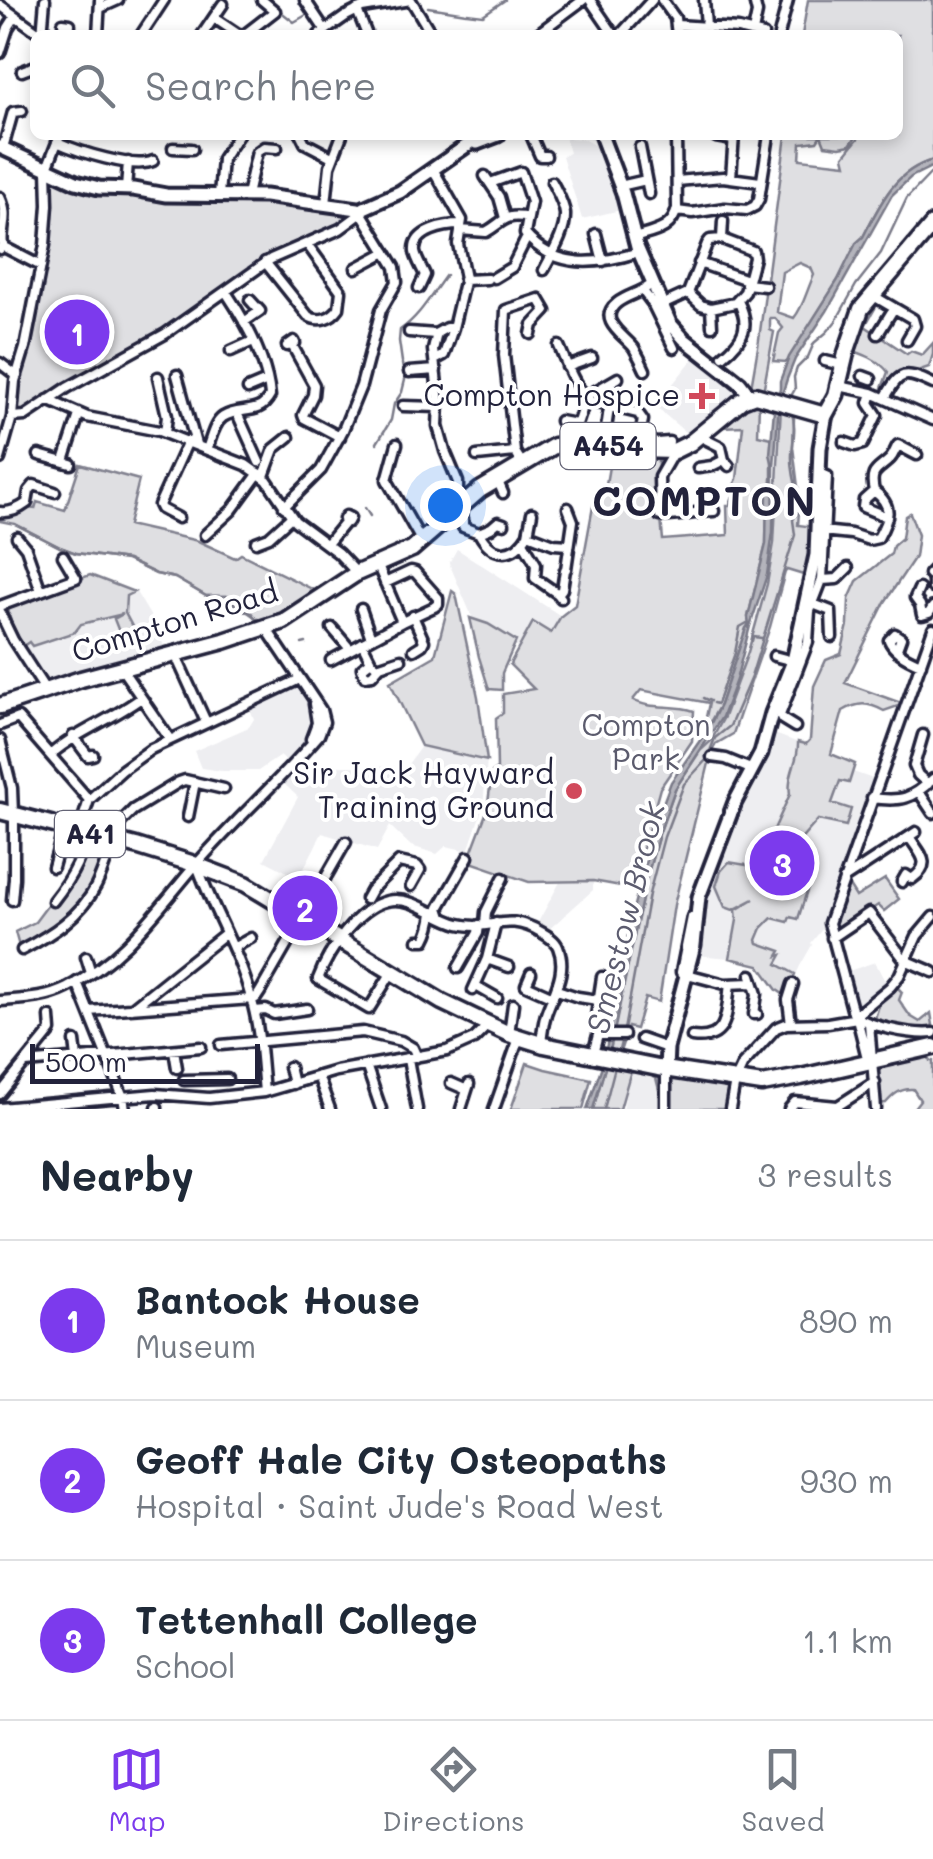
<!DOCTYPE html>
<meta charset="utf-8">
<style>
body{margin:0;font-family:Mali,sans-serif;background:#f6f6f7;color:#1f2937}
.scale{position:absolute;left:30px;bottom:25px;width:230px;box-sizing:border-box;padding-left:10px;border:5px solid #22223b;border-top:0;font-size:28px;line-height:35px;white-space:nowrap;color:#22223b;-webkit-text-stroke:8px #fff;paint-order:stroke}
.you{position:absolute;left:445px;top:505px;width:35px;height:35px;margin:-25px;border:8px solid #fff;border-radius:50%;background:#1a73e8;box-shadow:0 0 0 15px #1a73e833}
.badge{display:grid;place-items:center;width:65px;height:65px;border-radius:50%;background:#7c3aed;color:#fff;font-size:32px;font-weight:700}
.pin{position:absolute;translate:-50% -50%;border:5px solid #fff;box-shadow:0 2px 10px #0006}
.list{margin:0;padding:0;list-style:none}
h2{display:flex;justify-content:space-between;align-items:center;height:130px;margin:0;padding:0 40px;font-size:42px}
h2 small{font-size:32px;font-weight:400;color:#747a83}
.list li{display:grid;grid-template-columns:65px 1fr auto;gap:30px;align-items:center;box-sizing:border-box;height:160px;padding:0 40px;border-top:2px solid #e0e1e3}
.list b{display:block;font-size:38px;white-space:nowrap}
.list p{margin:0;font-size:32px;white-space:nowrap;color:#747a83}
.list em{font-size:32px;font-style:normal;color:#747a83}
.icon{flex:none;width:55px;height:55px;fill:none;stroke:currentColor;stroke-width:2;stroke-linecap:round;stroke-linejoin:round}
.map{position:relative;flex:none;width:933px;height:1109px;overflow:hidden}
.search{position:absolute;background:#fff;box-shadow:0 5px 15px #0003;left:30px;right:30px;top:30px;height:110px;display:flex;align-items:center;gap:25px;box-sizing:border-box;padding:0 35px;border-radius:15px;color:#747a83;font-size:38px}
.sheet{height:610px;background:#fff}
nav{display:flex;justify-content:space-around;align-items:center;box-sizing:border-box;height:140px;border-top:2px solid #e0e1e3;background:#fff;font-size:28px;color:#747a83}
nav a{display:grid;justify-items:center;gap:5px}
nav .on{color:#7c3aed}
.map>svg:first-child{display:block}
.built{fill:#eeeef1}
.green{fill:#dfdfe2;stroke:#80808e;stroke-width:2.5;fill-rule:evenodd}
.water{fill:#b4b4bc;stroke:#7a7a88;stroke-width:2.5}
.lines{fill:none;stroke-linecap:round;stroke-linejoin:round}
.stream{stroke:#7a7a88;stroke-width:2.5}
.minor-casing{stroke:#22223b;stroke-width:15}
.major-casing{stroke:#22223b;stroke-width:19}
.highway-casing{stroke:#22223b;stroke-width:21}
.minor{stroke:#fff;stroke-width:8}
.major{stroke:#fff;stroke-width:11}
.highway{stroke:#fff;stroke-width:14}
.poi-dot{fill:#d1495b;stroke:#fff;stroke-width:4}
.labels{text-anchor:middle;stroke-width:8;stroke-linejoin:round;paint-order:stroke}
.shield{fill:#fff;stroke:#646476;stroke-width:2.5}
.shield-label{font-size:28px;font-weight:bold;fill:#22223b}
.poi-label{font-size:30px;fill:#22223b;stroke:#fff;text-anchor:end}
.street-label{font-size:30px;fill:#22223b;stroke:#fff}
.park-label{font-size:30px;fill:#5b5b6d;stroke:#fff}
.water-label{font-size:32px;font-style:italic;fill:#5c5c6f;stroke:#fff}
.district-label{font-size:40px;font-weight:bold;letter-spacing:2.5px;fill:#22223b;stroke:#fff}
</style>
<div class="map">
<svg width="933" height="1109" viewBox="0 0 933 1109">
<rect width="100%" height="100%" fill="#fff"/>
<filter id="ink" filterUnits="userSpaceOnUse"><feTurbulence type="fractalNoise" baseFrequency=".01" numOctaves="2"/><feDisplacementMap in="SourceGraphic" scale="20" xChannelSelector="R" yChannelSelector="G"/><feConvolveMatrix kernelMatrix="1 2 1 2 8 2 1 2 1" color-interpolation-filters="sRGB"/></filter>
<g filter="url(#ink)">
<path class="built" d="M565,138L583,139L601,149L625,209L582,219L562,156L569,153Z
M697,354L743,392L693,439L655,406Z
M457,549L561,616L551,633L548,631L523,639L517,647L473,619L449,563Z
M90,575L136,592L154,622L166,651L49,684L18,642L0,607Z
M299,683L315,721L310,738L289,763L280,756L258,771H222L201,768L194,751L249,727L254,719L249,706Z
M772,733L855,764L853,772L876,780L823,928L811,943L812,945L800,966L786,996L777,990L758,965L730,958L696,955L705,901L737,812L765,759Z
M421,746L487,761L483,807L468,851L446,846L437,854L411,846L390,826L377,850L322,833L299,878L264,860L298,797L280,780L287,772L337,766L406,767Z
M593,881V890L546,932L536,926L560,882Z
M875,962L888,987L856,1014L846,972Z
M632,1065L661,1071L664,1109H623Z"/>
<path class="green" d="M808,0H933V160C893,172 881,203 863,237L856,244L838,280L787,362L773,361L779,333L783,328L775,318H770V330L774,332L763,392L751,387L758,347L786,135H857L850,145L840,147L825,145L821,135L817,141L801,143L800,159L846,164L844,156L861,135H898V35H802ZM800,263L811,268L814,275C807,289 804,306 794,318L777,312L782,272Z
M52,175L74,183L248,196L355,214L342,224L265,258L256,267L195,313L24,414L17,411L18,384L47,250L53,202L50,177Z
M872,296L881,303L877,305L865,326L907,354L911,351L922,355L933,343V354L929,367L920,370L918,374C898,366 894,374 886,391L882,388L888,372C878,359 863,354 848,349Z
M746,402H759L758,435L772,438V483L767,492L766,544L748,617L749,622L720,705L702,736L709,703L641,690L633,700C650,710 675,704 694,711L692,741L660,788L632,888L593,881L529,882L468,861L487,811L492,772L497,769L496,718L503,713V694L534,689L510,665L511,662L533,622L551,633L561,616L575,605L594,501L606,484L612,449L658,454L657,519H661L663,540L728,535L727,506H729L736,489L733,487L737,479L743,426L720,427Z
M781,405L789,407L794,418L793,447L801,511L799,512L798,525L815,527L810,577L787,570L785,572L770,627L733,734L716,744L712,751L674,905L659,1002L645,998L636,1029L628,1027L619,1055L609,1052L646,880L659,834L675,789L700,751L711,741L724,717L748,652L767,584L774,543Z
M80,464L139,480L128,525L198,541L235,558L241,554L312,589L318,594L305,607L260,625L251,612L238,609L227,596H206L175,578L156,574L127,560L76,553L60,547L15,524L0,521V515L27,508L35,509L37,502L65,510Z
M910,513L918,535L915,557L885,602L845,683L904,704L884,711C868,702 858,702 843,711L831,754L855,764L849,783L840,781L832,803L851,809L846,826L818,820L798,843L792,858L804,882H810L798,919L790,917L788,922L772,918L762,928L757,940L758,943L781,951L778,956L782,955L777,964L795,974L786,996L777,990L759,965L730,958L737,920L736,910L754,899L733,910L725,907L716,886L721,871L729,862L752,866L756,869L790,794C787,774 799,761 798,742L806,744L810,740L814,686L826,660L841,654L848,625L849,599L857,581L891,554L893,546L902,538L905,516Z
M90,575L134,592L126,596L125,613L137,636L123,642L114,619L123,614L81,624L75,632L32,646L29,642L23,646L11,622L7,605Z
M452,591L456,594L478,697L487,761L421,746L390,682L435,656Z
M470,618L488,624L516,641L502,673V690L489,689L479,657Z
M87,836L110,842L93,887L57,929L20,950L15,932L35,922L50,902L52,904Z
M885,879L899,899L884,911L878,905L835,935L832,921L846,881L856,897Z
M894,984L902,992L899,1000L910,1016L920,1022L931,1013L933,1025L923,1031L874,1022L880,1002Z
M927,1050L930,1061H933V1109H913L920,1100L913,1089C901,1088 894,1094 886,1103L876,1104L875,1062Z
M607,1060L664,1076L662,1102L656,1078L637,1069L630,1074L620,1109H593Z
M527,1063L545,1069L591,1079L583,1109H511Z
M672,1074L732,1086L728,1109H667L669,1077Z"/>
<path class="water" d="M933,160V166L911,177L892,195L827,311L795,359L787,379L779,404L774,466L773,532L767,575L750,626L736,680L722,717L675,789L659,834L646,880L610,1051L593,1109H587L604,1060L633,909L657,819L671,782L708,729L720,705L746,628L749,625L748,617L766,544L767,492L772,482L773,466L770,454L774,410L780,388V381L789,357L838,280L856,243L863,237C880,204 894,171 933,160Z"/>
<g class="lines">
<path class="stream" d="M428,7L466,13
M280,11L294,22L308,14
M467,13L483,15L505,0
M402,362L399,341L400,330C421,315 431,295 446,275
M790,398L795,389L794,377L797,368L808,357L814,343L827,332L836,321L856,285L881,253L907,198L933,171
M377,443L391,420L394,404L402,392L405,380L402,364
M365,508L370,516
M15,524L60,547L76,553L127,560L156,574L175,578L206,596H227C239,611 249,609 261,623
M752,641L753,637L762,638
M302,644L306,643
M703,698L710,701
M713,703L717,704L735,653L740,627L747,623
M624,1030L649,894L664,837L684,784L707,759L715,738L730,726L751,677L795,535L793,520L801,505C797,489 791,471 792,454C793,439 797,426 791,411
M618,1054L622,1038
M604,1109L615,1067"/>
<defs>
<path id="minor" d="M262,0L275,11
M305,0L325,30
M590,0L614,35
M662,0L675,18L677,35
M704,0L706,26
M0,5L42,35L45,0
M100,8L118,0
M357,10L367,35
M214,18L238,34L244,35L275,11
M63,23L70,24L69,35
M677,25L738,29L763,35
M753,32L757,13L754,0
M98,35L100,0
M141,35L164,0
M202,35L223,4
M319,35L346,16L362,8L411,0L432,35
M536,35L583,0
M620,35L652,0
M779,35L788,0
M0,53L8,28L15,17
M22,71L35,66
M301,135L305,143L332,157
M531,135L540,156H546
M716,137L733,140
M57,142C77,151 134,170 153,161
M640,147L649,194
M3,148L13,112L22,111
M173,148L192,149
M433,169L462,220L458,244L465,278L453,328H446L437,333L433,350L439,402L438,426L445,451L458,482V497L464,504
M485,176L499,197L505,218
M731,178L734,135
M677,181L723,177L760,182
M493,182L521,172L531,202L525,234C556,270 597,265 639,252
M620,186L646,180
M126,189L128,162
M219,195L222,159L238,135
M247,195L257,152L264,147L277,148
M0,197C10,218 0,229 3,245L0,249
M326,204L330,166L342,135
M677,211L692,213L725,208L747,210L755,206L759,199L769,135
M460,230L486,232C504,222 504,213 528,218
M596,234L603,261
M634,238C653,232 673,230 677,208L676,135
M722,239L723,221
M2,246L41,266
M265,262L308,316C319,323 332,318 339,308L341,291L307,244
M699,263L747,280
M356,268L386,252
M544,270C552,254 566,232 565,214C564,203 557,192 552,182
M494,278L512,267L527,237
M464,280L487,279
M746,284L765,286
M419,288L425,275C422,268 416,259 415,252C413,230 446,225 461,225
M643,291L652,303L674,348
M872,295L913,319L915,326L907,340
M662,305L688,293L707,244L710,240L722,239L753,251L754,258L745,292L735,303L711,308L701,305L688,293
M711,308L712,326
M244,322L260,311L250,300
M409,332L436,334
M878,334L894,308
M292,345L295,343L294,341L287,346L292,345L314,385L313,395L303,415L304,418L340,437
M559,346C568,366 574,388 592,402L638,413L643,420L637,450
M231,351L253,341
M723,356C744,339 751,326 738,301
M435,360L444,355L453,328
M825,361L842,365
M0,363L17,376
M567,367L592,358
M645,370C642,363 638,355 634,348C625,336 596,320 617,303C627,295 641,293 652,284
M409,372L436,370
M177,375L196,444
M863,376L871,379
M158,377L167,416L165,433
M839,386L872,393L933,420
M248,389L267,381
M585,397L618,378
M885,398C900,371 904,370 933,384
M48,400L87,417L159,431L246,465L267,480L295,521L338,553L356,572
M403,406L439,407
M237,413L259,462
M12,417L25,416L67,388L165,334L271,259L340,229L359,215
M560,421L576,424
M576,428L586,398
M605,436L609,408
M699,436L721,447L724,460
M639,439L657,443L669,442
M844,442L855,446L863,444L877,415L869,403L872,393
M397,444L387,480L422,542
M207,449C211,439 214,423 223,417C240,406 259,417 270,396C267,360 246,322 226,292
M674,451L659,477L660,516C675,517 696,512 714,511
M39,455L71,464
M477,456L515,452
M0,459L12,417L15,381L25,348L45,245L48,205L47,168L60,135
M64,461L79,415
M522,463L515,452L504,355L506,310L539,299L546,311L533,325L531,334
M698,468L712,466L724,460L729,466
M264,476L274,449L289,437
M497,479L503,493
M874,491L864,500L863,507L887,517
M284,507L321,470L343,430L361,386L381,310L397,282L395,267L363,215
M457,511L463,519V527L479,533C492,557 513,559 528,534L554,544L569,545
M0,512C10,513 19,509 27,503L29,491L34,485L55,492
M346,516L350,518L348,522L344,519Z
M178,518L161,509L159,505L188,441
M822,531L851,534L869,540L878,538C889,518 894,506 874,491C869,470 878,471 890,459C894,455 895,449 898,445L917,455
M479,533L491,528L498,522L504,524
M528,534L532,513
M205,535L232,510L259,473
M17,537L26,548L41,591
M256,542L269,537L291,517
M523,542L536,564L535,578L558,594L561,598
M327,544L345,522
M566,569L573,521L568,508
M933,570L929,574L933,577V588
M822,580L837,579L848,568
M385,583L411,571L415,572L438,598V604L434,607L402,622
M919,589L915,598L920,605L922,615L929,613L933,607
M558,594L562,589L565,570
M813,604L831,611L832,637
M0,606L76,578L63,556
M361,609L371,638
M0,613L13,640L46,691
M413,616L424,641L422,645L414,650
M332,628L350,649
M933,629L829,923L853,1013C865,1027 914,1035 933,1033
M362,643L371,661L377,667L401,659
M897,649L901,638L895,634L889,640C894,652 908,659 921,664
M175,654L206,722
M774,656L793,661
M331,660L402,622L377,564
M371,661L362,668L365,676L372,675L379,667
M121,668L169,738
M0,725L18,718L89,800
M795,727L782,719L780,715L808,642L810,611L822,580L827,476L820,474
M923,735L914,766L918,775L928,784
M73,736L88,756L93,755
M311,739L317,723L314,704
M0,740L12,788L13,814
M50,755C78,731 111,720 141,698
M712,757L726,759L753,770
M919,792L933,813
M872,798C901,802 912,799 933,779
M188,817L195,782
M79,831L89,800L122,770L151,749L300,679
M105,838L133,810L179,782L185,780L224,789
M197,865C213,911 239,951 251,998C260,1028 261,1061 264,1092
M53,867L64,828
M844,879L916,832
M902,882L906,875L912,879C933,864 921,855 910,838
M366,899L371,890L399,862L417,866L420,870L411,886
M12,900L14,878V814
M53,901C68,882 84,858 85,833
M442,917L439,908L468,857
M485,924L486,912L503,878
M832,938L869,913L905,960L933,972
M418,940H425C430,931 432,923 433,912
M233,948L251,938
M22,950C51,935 81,916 96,886C103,872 108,855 113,840
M86,957L91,973
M487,959L509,967
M458,968L478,933L479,925
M392,972L369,1009L318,979C328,952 357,908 387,901C413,895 435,918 459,924C492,932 505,911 541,932C548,936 555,940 558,947C568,971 553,993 546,1014C543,1024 542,1034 541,1044
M681,972L692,917
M531,973L526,985L553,997
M687,974L725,984L753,983
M751,975L757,994L754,1014H757
M77,982L123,1097L125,1109
M476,986L497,998
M473,990L487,959L496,923
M557,990L578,997L598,1000
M252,999L256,998L260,992L346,842
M0,1001C24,999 45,999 67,988C119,962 152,917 188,874C229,825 278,783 319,735L324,722L321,710L266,628
M132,1008L226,933
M89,1011L252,999
M255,1011L266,1010L274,1014L307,1009
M596,1016L602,977
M855,1016L890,987L899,976L917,936L933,917
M869,1023L876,1109
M791,1024L788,1000L793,984
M509,1034L513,1004
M692,1037C730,1042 726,1012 730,984
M641,1039L667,1048
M75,1041L77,1058
M221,1045L363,1032L401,1041L413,1048L417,1057
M174,1050L177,1068
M593,1054L598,1035H624
M408,1059L417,1109
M26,1063L201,1047
M366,1065L381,1109
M289,1067L293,1084
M318,1076L330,1109
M184,1080L227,1079
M451,1083L467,1090
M0,1094L51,1031L50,1017
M157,1107V1109
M0,1108L155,1094L209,1098L264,1092L336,1071L447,1051L474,1039L488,1025
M461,1109L469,1084
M494,1109L519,1038
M666,1109V1069
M730,1109L735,1081L743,1064L776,1028L786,1024L828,1023L857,1018L866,1054
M789,1109L795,1102L837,1106
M833,1109L875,1082"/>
<path id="major" d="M601,135L623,193L637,247L670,323L684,339L740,383L750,396
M477,143L498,135
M0,147L76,182L99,188L133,189L166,195L265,196L358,209
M364,208L400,192L482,135
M666,1069L667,1048L694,945L699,897L735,802L761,753L772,713L793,661L816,555L820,448L826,414"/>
<path id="highway" d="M0,706L81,679L224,641L284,621L357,573L412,549L480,490L554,446L580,443L637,450L674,451L690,443L742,400L755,395L825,415L836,395L846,353L861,309L933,224
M0,811L136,846L191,863L246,884L442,1002L509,1034L544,1045L658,1068L762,1084L801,1077L933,1047"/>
</defs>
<use href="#minor" class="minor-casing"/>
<use href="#major" class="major-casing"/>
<use href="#highway" class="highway-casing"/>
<use href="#minor" class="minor"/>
<use href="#major" class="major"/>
<use href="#highway" class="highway"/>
</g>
</g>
<g class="poi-dot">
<path d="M697 381h10v10h10v10h-10v10h-10v-10h-10v-10h10z"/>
<circle cx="574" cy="791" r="10"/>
</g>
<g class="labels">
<g class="shield">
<rect x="560.5" y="423" width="95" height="46" rx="8"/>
<rect x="55" y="811" width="70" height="46" rx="8"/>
</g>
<g class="shield-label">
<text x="608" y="456">A454</text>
<text x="90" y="844">A41</text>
</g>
<g class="poi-label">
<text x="680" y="406">Compton Hospice</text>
<text x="554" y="784">Sir Jack Hayward<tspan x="554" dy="34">Training Ground</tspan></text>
</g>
<g class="street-label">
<text transform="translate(175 622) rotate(-17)" y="10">Compton Road</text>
</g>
<g class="park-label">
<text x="646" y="736">Compton<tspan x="646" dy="34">Park</tspan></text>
</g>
<g class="water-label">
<text transform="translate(626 918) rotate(-76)" y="11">Smestow Brook</text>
</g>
<g class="district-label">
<text x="705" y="516">COMPTON</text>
</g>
</g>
</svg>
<div class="scale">500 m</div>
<div class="you"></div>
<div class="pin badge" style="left:77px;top:332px">1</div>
<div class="pin badge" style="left:305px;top:908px">2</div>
<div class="pin badge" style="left:782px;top:863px">3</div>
<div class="search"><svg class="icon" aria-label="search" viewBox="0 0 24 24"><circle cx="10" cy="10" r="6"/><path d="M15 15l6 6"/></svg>Search here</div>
</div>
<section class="sheet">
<h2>Nearby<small>3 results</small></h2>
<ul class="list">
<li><span class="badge">1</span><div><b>Bantock House</b><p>Museum</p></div><em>890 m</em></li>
<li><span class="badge">2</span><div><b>Geoff Hale City Osteopaths</b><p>Hospital · Saint Jude's Road West</p></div><em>930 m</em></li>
<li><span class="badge">3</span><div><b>Tettenhall College</b><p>School</p></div><em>1.1 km</em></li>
</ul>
</section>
<nav>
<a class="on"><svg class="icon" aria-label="map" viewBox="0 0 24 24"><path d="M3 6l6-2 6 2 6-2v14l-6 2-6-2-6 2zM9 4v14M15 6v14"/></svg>Map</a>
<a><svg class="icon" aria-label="directions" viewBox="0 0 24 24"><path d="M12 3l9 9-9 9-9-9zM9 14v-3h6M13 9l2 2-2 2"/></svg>Directions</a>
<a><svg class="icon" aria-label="saved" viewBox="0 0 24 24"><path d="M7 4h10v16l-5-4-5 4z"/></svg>Saved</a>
</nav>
